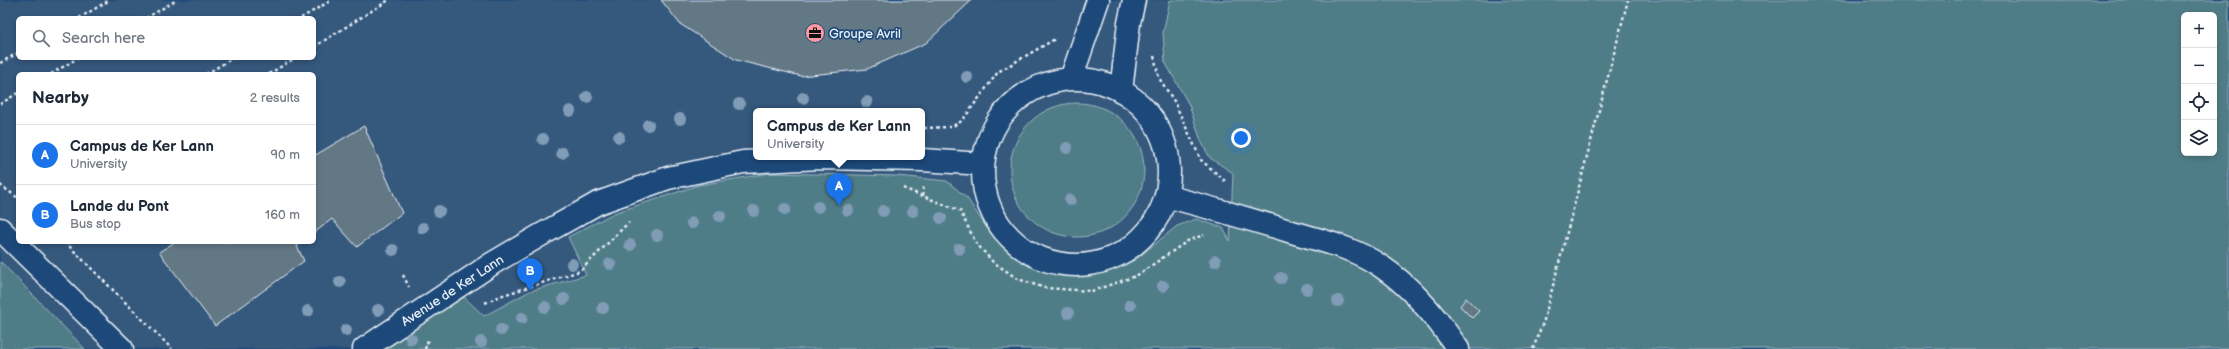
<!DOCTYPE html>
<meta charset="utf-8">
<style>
body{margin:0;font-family:"Balsamiq Sans",sans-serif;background:#f2f2f3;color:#1f2937}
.controls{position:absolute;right:12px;top:12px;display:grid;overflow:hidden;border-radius:6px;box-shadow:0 2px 6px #0003}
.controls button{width:36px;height:36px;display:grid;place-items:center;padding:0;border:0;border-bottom:1px solid #e0e1e3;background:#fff;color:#1f2937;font:20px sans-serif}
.you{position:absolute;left:1241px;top:138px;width:14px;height:14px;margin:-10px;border:3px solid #fff;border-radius:50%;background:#1a73e8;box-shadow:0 0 0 6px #1a73e833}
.badge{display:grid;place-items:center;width:26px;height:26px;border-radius:50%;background:#1a73e8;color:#fff;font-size:13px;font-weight:700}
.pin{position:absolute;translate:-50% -33px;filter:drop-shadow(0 1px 2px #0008)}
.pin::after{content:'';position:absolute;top:21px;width:14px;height:12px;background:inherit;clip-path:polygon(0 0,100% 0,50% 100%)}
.popup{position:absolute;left:753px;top:108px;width:172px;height:52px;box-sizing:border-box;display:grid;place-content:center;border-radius:6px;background:#fff;filter:drop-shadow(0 1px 3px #0005);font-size:13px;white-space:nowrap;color:#747a83}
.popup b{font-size:15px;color:#1f2937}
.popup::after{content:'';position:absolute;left:50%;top:100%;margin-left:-8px;border:8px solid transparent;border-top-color:#fff}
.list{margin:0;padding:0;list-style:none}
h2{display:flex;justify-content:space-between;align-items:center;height:52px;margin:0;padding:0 16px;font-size:17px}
h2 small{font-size:13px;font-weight:400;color:#747a83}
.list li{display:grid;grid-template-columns:26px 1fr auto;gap:12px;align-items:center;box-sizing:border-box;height:60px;padding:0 16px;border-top:1px solid #e0e1e3}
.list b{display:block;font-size:15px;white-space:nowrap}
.list p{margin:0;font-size:13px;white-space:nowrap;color:#747a83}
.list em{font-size:13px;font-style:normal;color:#747a83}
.icon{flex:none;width:22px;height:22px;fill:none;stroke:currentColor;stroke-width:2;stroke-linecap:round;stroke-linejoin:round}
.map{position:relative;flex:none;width:2229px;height:349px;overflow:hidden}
.search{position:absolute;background:#fff;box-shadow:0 2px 6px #0003;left:16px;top:16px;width:300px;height:44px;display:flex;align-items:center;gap:10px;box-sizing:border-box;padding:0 14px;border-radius:6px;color:#747a83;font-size:15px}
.panel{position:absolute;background:#fff;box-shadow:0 2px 6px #0003;left:16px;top:72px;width:300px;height:172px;border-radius:6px}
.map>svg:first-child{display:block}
.built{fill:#34587d;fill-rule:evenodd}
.green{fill:#507d87;stroke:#9cb7c0;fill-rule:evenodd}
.building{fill:#647885;stroke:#e8f1f8}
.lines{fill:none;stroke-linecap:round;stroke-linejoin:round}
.street-casing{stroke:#e8f1f8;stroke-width:25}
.secondary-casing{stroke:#e8f1f8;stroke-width:25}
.path{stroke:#e8f1f8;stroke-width:2.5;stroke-dasharray:3 3;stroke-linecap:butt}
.street{stroke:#1f4a7a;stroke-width:22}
.secondary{stroke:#1f4a7a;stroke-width:22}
.tree{fill:#819cb6}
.labels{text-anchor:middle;stroke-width:3.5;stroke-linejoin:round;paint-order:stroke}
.poi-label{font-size:13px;fill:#e8f1f8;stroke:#1f4a7a;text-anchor:start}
.street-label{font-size:13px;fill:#e8f1f8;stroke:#1f4a7a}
</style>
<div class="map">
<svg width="2229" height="349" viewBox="0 0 2229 349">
<rect width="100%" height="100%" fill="#1f4a7a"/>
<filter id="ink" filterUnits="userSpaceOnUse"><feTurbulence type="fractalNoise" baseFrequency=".025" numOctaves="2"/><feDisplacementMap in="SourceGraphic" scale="8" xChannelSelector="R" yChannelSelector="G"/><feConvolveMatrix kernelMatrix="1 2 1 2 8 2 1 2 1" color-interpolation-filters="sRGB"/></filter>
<g filter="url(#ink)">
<path class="built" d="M0,0H1217L1442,349H0ZM18,18H314V58H18ZM18,74H314V242H18ZM756,111H922V157H756Z"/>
<path class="green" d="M1170,0H2229V349H382L464,297L484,316L530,291L586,275L568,237L614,213L699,185L770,173L898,176L947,181L967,198L986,227L1016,257L1040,268L1078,274L1099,272L1135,260L1177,226L1196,219L1223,228L1230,241L1233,173L1210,158L1201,141L1189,105L1165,62L1163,33ZM2184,15H2214V153H2184Z
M1010 170a67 67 0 1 1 134 0a67 67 0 1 1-134 0Z
M0,262L3,264L85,349H0Z"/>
<path class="building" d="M661,0H972L926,43L867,69L801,76L736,60L680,24Z
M364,126L402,213L357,247L332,219L314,233V156Z
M175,242H302L297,246L304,261L215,326L159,252Z
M1466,298L1479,311L1472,318L1460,306Z"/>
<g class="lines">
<defs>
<path id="street" d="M1166,196C1208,207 1250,219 1292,232C1323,241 1355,248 1382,267C1413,288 1438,319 1458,349
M0,229L122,349"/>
<path id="secondary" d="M1071,79L1098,0
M983 172a93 93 0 1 1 186 0a93 93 0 1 1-186 0Z
M1121,91L1129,23L1134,0
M364,349L493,263L539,236L598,203L668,178L743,162L821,158L922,160L983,164"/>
</defs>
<use href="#street" class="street-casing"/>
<use href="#secondary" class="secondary-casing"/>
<path class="path" d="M79,18L110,0
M146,18L177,0
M301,18L332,0
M314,47L389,0
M1154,56L1159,78L1174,101L1201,160L1224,180V183
M0,63L18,53
M51,74L78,58
M206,74L233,58
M269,74L295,58
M0,104L18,93
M924,128L951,127L962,121L998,72L1055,39
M0,185L18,198
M923,187V197
M903,188L960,211L976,243L993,262L1018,279L1045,288L1092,291L1136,276L1189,240L1204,235
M65,242L172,349
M403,275L409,287
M485,303L500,296L580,271L629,222
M425,349L428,340
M1533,349L1544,320L1628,0"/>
<use href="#street" class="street"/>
<use href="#secondary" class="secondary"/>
</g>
<g class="tree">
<circle cx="967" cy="77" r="6"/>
<circle cx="587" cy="97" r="6"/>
<circle cx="803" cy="98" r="6"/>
<circle cx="867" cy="102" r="6"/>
<circle cx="739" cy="104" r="6"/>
<circle cx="570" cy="111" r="6"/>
<circle cx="680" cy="119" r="6"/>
<circle cx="648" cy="125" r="6"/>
<circle cx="619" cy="137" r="6"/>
<circle cx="543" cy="139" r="6"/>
<circle cx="1067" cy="148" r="6"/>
<circle cx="562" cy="153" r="6"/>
<circle cx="1070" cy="200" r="6"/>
<circle cx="818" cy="207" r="6"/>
<circle cx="785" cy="209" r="6"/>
<circle cx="848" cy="210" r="6"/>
<circle cx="439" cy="211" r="6"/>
<circle cx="754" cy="211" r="6"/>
<circle cx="883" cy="211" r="6"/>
<circle cx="913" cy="211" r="6"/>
<circle cx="720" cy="216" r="6"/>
<circle cx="941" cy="218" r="6"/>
<circle cx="692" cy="223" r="6"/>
<circle cx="423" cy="228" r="6"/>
<circle cx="657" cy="235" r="6"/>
<circle cx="630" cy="245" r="6"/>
<circle cx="959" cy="249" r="6"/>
<circle cx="393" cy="250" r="6"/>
<circle cx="1215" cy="261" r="6"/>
<circle cx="572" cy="264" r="6"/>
<circle cx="610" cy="264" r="6"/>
<circle cx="1281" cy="278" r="6"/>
<circle cx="340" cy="282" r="6"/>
<circle cx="1163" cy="286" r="6"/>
<circle cx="1307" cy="289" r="6"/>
<circle cx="564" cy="299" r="6"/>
<circle cx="1338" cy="301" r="6"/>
<circle cx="1130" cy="305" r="6"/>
<circle cx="545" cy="307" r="6"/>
<circle cx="603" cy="308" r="6"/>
<circle cx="378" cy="310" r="6"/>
<circle cx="308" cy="311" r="6"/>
<circle cx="1068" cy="313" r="6"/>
<circle cx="522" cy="318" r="6"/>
<circle cx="346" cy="330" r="6"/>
<circle cx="501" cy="330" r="6"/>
<circle cx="411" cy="339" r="6"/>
<circle cx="481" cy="342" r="6"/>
</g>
</g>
<defs>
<symbol id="office-disc" viewBox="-11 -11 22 22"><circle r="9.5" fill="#ff9aa2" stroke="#1f4a7a"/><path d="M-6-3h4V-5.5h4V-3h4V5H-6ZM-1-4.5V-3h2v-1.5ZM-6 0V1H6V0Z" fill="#111"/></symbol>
</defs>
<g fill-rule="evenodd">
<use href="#office-disc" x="804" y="22" width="22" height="22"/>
</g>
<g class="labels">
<g class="poi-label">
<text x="829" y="38">Groupe Avril</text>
</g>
<g class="street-label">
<text transform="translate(452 290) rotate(-33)" y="5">Avenue de Ker Lann</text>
</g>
</g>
</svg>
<div class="controls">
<button>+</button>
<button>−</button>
<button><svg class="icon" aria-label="locate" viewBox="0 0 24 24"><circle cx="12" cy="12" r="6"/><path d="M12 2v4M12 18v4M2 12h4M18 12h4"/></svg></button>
<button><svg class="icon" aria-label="layers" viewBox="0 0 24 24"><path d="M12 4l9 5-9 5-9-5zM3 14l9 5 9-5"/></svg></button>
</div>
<div class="you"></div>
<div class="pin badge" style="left:839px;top:206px">A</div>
<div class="popup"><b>Campus de Ker Lann</b>University</div>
<div class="pin badge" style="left:530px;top:291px">B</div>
<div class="search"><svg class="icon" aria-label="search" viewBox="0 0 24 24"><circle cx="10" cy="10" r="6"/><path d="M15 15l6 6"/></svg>Search here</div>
<section class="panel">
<h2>Nearby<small>2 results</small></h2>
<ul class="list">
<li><span class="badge">A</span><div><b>Campus de Ker Lann</b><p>University</p></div><em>90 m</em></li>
<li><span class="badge">B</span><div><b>Lande du Pont</b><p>Bus stop</p></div><em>160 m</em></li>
</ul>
</section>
</div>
